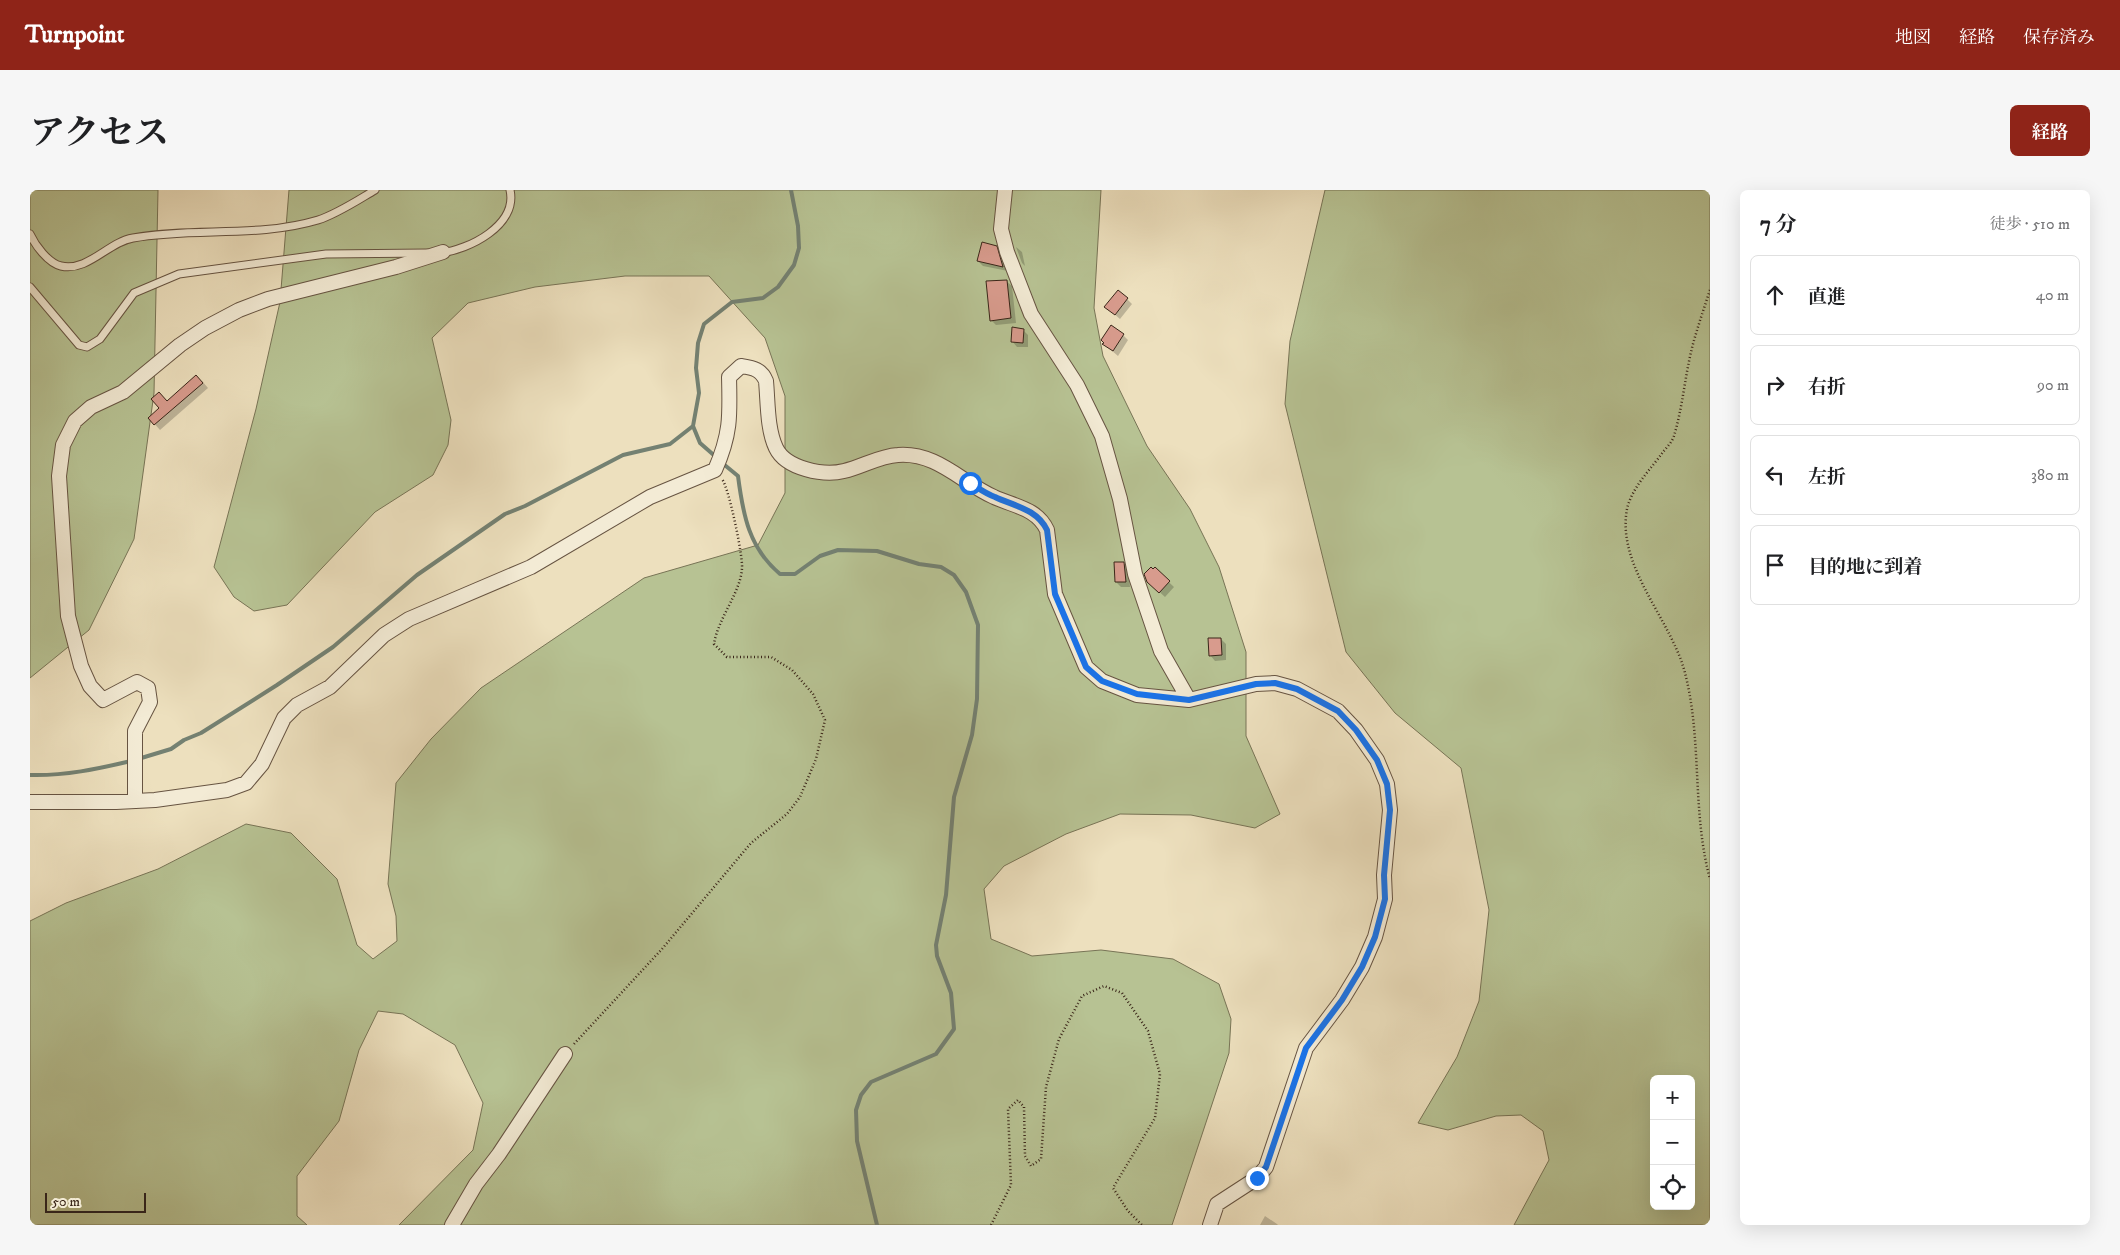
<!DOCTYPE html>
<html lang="ja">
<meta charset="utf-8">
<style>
body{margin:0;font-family:"IM FELL DW Pica","Noto Serif JP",serif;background:#f6f6f6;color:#202124}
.controls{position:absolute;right:15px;bottom:15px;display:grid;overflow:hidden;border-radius:8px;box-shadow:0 5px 20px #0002}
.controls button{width:45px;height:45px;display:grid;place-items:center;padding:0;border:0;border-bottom:1px solid #e0e0e0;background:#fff;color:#202124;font:25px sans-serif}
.scale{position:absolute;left:15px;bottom:12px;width:101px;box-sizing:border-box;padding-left:5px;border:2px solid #3a2619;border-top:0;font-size:14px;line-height:18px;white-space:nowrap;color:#3a2619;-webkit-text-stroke:4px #f3ebd5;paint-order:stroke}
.stop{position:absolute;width:15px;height:15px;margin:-11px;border:4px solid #1a73e8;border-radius:50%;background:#fff}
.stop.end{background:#1a73e8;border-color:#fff;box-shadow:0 1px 5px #0008}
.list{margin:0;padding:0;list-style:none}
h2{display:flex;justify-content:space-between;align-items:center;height:65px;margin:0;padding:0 20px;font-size:21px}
h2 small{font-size:16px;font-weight:400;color:#757577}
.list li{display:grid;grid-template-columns:32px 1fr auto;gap:15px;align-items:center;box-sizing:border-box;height:80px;margin:0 10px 10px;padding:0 10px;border:1px solid #e0e0e0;border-radius:8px}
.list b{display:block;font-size:19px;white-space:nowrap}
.list em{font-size:16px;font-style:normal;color:#757577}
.icon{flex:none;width:28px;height:28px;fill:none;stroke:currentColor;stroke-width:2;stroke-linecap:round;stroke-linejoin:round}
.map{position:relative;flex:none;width:1680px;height:1035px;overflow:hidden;border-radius:8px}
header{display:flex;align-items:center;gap:30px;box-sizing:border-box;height:70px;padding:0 25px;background:#8f2418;color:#fff}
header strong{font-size:24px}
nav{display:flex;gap:28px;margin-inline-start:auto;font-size:18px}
.intro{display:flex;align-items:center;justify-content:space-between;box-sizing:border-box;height:120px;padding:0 30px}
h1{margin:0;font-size:35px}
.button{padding:12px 22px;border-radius:8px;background:#8f2418;color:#fff;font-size:18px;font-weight:700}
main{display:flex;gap:30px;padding:0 30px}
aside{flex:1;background:#fff;border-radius:8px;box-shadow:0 5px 20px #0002}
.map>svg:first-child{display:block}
.green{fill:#b7c293;stroke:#787456;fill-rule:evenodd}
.shadow{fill:#0003}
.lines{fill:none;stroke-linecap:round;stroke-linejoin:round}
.stream{stroke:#748172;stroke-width:4}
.building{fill:#d89b8d;stroke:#3a2619}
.lane-casing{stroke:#675442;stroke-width:9}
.street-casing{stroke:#675442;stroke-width:16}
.path{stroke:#3a2619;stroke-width:2.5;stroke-dasharray:1 2.5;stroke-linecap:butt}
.lane{stroke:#f3ebd5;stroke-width:7}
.street{stroke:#f3ebd5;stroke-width:14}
.route{stroke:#1a73e8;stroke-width:6}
</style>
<header>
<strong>Turnpoint</strong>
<nav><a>地図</a><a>経路</a><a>保存済み</a></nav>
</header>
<div class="intro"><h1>アクセス</h1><a class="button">経路</a></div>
<main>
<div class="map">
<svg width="1680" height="1035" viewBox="0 0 1680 1035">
<rect width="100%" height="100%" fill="#ede0be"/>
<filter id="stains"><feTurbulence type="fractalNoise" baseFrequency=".004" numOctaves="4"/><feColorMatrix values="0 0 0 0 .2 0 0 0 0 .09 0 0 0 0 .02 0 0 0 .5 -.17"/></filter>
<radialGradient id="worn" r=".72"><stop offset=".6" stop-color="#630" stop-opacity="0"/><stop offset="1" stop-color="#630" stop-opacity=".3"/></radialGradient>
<path class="green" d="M0,0H128L124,203L104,349L59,440L0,488Z
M259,0H1071L1064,118L1073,166L1117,256L1160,319L1189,377L1216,462V546L1250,624L1225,638L1161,625L1090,624L1036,644L974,676L954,699L961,749L1002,766L1071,760L1143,769L1189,794L1201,829L1199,863L1142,1035H369L443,960L453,913L425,855L373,824L348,821L329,860L309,931L267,986V1026L277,1035H0V731L36,713L128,679L216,634L261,643L307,689L327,755L343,769L367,751L366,726L358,694L366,593L401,549L451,498L614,388L728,355L755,303V206L735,148L679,86H595L505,97L438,113L402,148L421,230L418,255L403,285L345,322L257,415L224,421L204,407L184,377L226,219L250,112Z
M1295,0H1680V1035H1484L1519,970L1513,941L1491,925L1466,926L1418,940L1388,933L1427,867L1449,811L1459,720L1431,578L1365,523L1316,462L1255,214L1260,151ZM1624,889H1661V1016H1624Z"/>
<path class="shadow" d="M986,57L992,62L995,76L992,73Z
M966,58L971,63L978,81L953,76L948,71Z
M976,91L982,96L986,133L966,135L961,130Z
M1097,109L1102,114L1090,129L1076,117Z
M993,140L998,145V157H987L982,151Z
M1093,145L1098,150L1088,166L1074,154Z
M172,191L178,198L130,240L122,231L137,212Z
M1093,373L1098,378L1100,397H1091L1086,392Z
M1125,379L1144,397L1135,407L1124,397L1123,381Z
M1191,449L1196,454V470L1185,471L1180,465Z
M1235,1026L1247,1034L1248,1035H1230Z"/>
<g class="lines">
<path class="stream" d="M686,267L670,253L663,236L669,203L666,178L668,153L674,134L702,112L733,108L748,97L764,75L769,58L768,36L761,0
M691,272L708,286C713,325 719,358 750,384H765L790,366L808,360L847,361L889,374L911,377L924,385L936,402L948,435L947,509L942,545L924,607L916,705L906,755L907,766L921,803L924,839L906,864L841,892L831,905L826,920L827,951L847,1035
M108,569L141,559L154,550L171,543L247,495L303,457L387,385L475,324L495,316L593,265L640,254L663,236
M0,585C35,586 67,579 101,571"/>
</g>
<path class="building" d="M952,52L967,56L973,77L947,71Z
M977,90L981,128L960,131L956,91Z
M1088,100L1098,108L1085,125L1074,117Z
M1081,135L1094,144L1083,161L1072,154L1074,153L1071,150Z
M982,137L994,139L993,153L981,152Z
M166,185L173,193L124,235L118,228L129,218L121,209L129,202L137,211Z
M1084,372H1094L1096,392H1085Z
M1121,377L1123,379L1125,377L1140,391L1129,403L1117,392L1114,384Z
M1178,448H1191L1192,465L1179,466Z"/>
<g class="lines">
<defs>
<path id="lane" d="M0,44C5,55 18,73 31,76C58,82 78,52 103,48C164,37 228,48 288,30C307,24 328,10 345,0
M410,63C439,60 488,35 480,0
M0,97L49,155L57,157L70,149L104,103L149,84L296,64L397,63"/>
<path id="street" d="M975,0L971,39L977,62L1001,124L1047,195L1072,246L1090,309L1105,384L1131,461L1159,510
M105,611V541L120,512L118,498L107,492L73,510L60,496L51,476L38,426L29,286L33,255L45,231L61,217L93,202L150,155L175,138L209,120L238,109L366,77L413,62
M0,612H86L125,610L197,600L216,593L232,574L254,528L267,515L300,497L354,445L379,429L501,377L620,307L685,280C701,244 700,225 699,187L711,176C723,178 731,179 736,191C738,212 737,239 746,258C756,279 794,286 814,281C832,277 849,266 868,265C907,262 932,293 964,307C983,316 1007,318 1017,340L1025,404L1056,477L1072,491L1107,505L1159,510L1226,494L1245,493L1267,499L1308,521L1326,540L1347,570L1357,594L1360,620L1354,685L1355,709L1345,747L1332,777L1312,810L1276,858L1236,977L1227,988L1187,1014L1180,1035
M422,1035L446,994L469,964L535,864"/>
</defs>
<use href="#lane" class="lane-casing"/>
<use href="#street" class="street-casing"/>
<path class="path" d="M1680,100C1674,118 1668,136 1663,154C1655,184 1653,216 1644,246C1642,252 1637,257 1633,262C1621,279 1602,297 1597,319C1586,378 1644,432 1656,487C1672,553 1662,623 1680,689
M544,854L632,759L721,653L757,624L770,607L786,569L795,530L783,504L762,480L741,467H697L684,454C688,428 711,402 712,378C713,366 699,298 692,289
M961,1035L981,995L978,919L988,910L994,917L995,966L1001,976L1011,969L1016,897L1029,849L1052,806L1074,796L1092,803L1118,841L1130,884L1125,928L1083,998L1098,1021L1112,1035"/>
<use href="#lane" class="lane"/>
<use href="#street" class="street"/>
</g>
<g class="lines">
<path class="route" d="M940,293C948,298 956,304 965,307C984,316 1007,319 1017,340L1025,404L1056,477L1072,491L1107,504L1159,510L1226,494L1245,493L1267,499L1308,521L1326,540L1347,570L1357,594L1360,620L1354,685L1355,709L1345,747L1332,777L1312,810L1276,858L1236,977L1227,988"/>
</g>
<rect width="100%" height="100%" filter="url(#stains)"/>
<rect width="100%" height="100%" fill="url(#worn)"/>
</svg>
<div class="controls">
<button>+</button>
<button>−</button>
<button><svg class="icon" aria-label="locate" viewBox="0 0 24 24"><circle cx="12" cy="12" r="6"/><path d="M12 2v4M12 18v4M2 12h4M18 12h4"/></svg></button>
</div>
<div class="scale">50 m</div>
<div class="stop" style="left:940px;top:293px"></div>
<div class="stop end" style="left:1227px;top:988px"></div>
</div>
<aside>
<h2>7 分<small>徒歩 · 510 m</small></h2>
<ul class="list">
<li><svg class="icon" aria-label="ahead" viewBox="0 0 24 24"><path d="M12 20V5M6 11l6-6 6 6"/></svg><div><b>直進</b></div><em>40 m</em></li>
<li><svg class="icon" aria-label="right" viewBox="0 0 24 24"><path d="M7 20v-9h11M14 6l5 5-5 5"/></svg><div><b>右折</b></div><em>90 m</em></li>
<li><svg class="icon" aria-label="left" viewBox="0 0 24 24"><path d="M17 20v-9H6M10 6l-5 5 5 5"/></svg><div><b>左折</b></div><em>380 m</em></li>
<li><svg class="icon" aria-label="arrive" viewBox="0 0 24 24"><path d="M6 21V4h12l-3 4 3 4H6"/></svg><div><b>目的地に到着</b></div></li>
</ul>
</aside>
</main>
